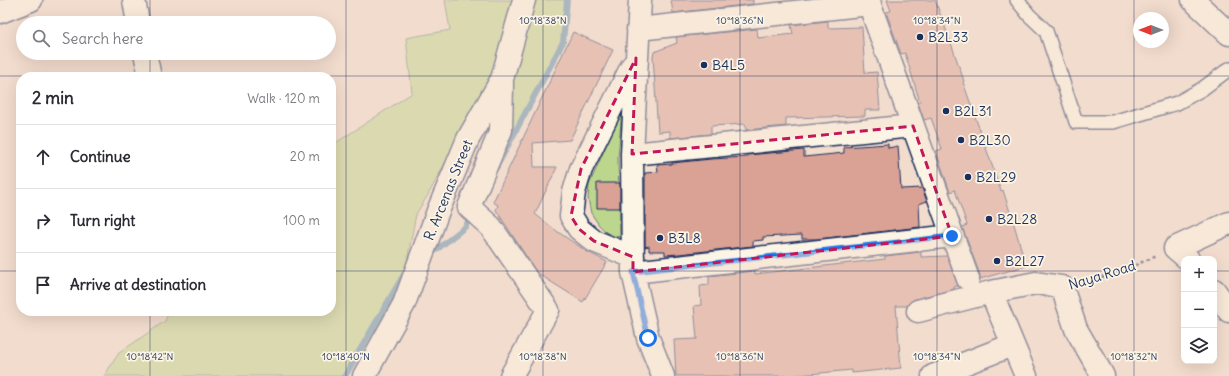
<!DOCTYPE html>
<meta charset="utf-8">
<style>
body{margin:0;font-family:Delius,sans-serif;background:#f2f2f3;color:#2b2b33}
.controls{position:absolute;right:12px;bottom:12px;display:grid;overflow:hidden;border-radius:8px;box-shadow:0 4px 16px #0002}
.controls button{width:36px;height:36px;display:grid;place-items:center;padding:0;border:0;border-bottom:1px solid #e1e1e2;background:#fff;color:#2b2b33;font:20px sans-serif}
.compass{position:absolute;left:1133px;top:12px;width:36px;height:36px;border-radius:50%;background:#fff;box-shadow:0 4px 16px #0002;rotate:270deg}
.stop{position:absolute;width:12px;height:12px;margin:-9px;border:3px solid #1a73e8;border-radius:50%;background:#fff}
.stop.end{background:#1a73e8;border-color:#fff;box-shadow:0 1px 4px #0008}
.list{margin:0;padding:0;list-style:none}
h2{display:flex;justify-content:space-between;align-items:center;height:52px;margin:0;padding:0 16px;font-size:17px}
h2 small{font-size:13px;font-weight:400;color:#7c7c81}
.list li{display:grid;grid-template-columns:26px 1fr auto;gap:12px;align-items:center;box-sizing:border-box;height:64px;padding:0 16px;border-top:1px solid #e1e1e2}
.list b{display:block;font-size:15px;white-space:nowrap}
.list em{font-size:13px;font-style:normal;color:#7c7c81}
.icon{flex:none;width:22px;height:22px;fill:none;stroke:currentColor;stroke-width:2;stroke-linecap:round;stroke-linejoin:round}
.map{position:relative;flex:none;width:1229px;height:376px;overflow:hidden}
.search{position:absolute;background:#fff;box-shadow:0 4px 16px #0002;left:16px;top:16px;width:320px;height:44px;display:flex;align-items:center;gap:10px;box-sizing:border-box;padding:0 14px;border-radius:22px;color:#7c7c81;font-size:15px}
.panel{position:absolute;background:#fff;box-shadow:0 4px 16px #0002;left:16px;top:72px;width:320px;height:244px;border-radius:16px}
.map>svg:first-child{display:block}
.green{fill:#bcd68d;stroke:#6c8276}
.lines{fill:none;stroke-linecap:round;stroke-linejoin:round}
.stream{stroke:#578aac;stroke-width:6}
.building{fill:#daa195;stroke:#1b2f5e}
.lane-casing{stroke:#1b2f5e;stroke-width:16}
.street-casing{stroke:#1b2f5e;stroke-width:25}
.path{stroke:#1b2f5e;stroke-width:2.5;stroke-dasharray:3 3;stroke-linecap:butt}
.lane{stroke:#fcf5e5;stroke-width:13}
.street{stroke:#fcf5e5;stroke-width:22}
.route{stroke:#1a73e8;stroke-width:5}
.marked{fill:none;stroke:#c2185b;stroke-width:3;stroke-dasharray:8 5;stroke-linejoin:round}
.ticks{fill:none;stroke:#1b2f5e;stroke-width:1;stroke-opacity:0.45}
.poi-dot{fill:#1b2f5e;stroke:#fcf5e5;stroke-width:1.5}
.labels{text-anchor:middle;stroke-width:3.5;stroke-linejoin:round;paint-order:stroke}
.poi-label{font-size:14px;fill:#1b2f5e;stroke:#fcf5e5;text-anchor:start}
.street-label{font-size:14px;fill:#1b2f5e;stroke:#fcf5e5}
.ticks-label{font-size:10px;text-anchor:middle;fill:#1b2f5e;stroke:#fcf5e5;stroke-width:3.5;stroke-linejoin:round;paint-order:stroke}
</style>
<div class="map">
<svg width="1229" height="376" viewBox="0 0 1229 376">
<rect width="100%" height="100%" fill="#f2dccd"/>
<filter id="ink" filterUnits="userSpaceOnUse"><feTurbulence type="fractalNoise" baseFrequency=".025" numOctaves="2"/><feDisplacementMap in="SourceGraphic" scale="8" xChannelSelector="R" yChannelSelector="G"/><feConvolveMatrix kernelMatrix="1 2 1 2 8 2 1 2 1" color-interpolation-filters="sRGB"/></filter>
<g filter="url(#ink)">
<path class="green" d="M445,0H514L495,77L453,148L428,195L416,214L406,266L342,376H104L119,353L165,321L169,311H331V146L412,93L406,38L450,30Z
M529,0H567L563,42L513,137L507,87Z
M622,109L618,158L620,237L610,236L599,225L591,213L588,198L589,185Z"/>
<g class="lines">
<path class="stream" d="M496,168L563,42L567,0
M430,255L465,227L472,215
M345,376L402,278L407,274"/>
</g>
<path class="building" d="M671,0H753V4L673,13Z
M887,0H935L951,43L964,81L963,82L1001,191L1003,190L1016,231L1026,266L980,279V275L962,227L967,225L955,190L950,192L936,151L942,149L931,118L924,120L918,103L920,102L905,53L901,54L886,12L891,11Z
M828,21V28L862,27L865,73L877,72L880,110H865V116L786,118V126L746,130L745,124L711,126V134L670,138V131L658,132L653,57L654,52L677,43L676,37L757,29L758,38L793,34L791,25Z
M573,32L613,50L570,140L533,143L534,167H557L535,214L558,232L586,251L607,262L583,302L537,273L496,210L498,205L493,202Z
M888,144V148L898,146L901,189L922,188L927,201L919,204L920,227L818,239H802V235L763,237V240L753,241V246L679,254L665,255V251H649V246L645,247V173L658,172L657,165L672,164V163L711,159L747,157V155L804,150V157L844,153V147Z
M597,183H620V208H597Z
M921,252V257L947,256L958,286L954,287V289L915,299L910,302L907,306H896L901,368L852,373V370L788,376H676L674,340L697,339L694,306L701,305L700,286L709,285V276L755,271V274L885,259V256Z"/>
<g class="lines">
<defs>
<path id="lane" d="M1017,0L1029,15L1046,31L1076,122H1113L1177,103L1202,89L1229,69"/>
<path id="street" d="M134,0L138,23
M640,0L632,154L633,272L648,338L663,376
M868,0L968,279
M1193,0L1229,34
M0,12L31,0
M638,29L870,4
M145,53L150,77
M632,66L581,169L574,192L571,216L579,229L594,241L633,257
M502,83L501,130L469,207L491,227L548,310L511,376
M632,154L913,126
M1188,259L1175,248L1229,223
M633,272L952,236
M1214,290L1229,311
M991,292L1026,376
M918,311L991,292L1036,283L1062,287L1076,329L1103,376
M364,376L404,304L438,211L468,139L502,79L524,0
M933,376L1012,345"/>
</defs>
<use href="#lane" class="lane-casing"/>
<use href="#street" class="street-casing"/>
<path class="path" d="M1084,282L1117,273L1156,256"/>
<use href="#lane" class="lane"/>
<use href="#street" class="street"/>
</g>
</g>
<g class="lines" filter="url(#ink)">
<path class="route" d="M648,338L633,272L952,236"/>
</g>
<path d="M0 0H1229V376H0ZM636,58L632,154L913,126L952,236L633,272V257L594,241L579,229L571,216L581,169Z" fill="#f2dccd" fill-opacity=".55" fill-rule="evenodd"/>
<path class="marked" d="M636,58L632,154L913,126L952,236L633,272V257L594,241L579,229L571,216L581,169Z"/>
<path class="ticks" d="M150,0V23M346,0V376M543,0V376M740,0V376M937,0V376M1134,0V376M150,53V77M0,76H1229M0,271H21M331,271H1184M1214,271H1229M150,311V376"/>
<g class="poi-dot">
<circle cx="920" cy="37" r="4"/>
<circle cx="704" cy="65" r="4"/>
<circle cx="946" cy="111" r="4"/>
<circle cx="961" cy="140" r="4"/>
<circle cx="968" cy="177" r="4"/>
<circle cx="989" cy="219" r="4"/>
<circle cx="660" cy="238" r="4"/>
<circle cx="997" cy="261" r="4"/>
</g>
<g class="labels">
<g class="poi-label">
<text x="928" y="42">B2L33</text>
<text x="712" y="70">B4L5</text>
<text x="954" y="116">B2L31</text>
<text x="969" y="145">B2L30</text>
<text x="976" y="182">B2L29</text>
<text x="997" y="224">B2L28</text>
<text x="668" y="243">B3L8</text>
<text x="1005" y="266">B2L27</text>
</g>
<g class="street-label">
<text transform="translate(448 190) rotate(-68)" y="5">R. Arcenas Street</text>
<text transform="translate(1102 275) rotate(-17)" y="5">Naya Road</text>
</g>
</g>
<g class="ticks-label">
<text x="543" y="24">10°18'38"N</text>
<text x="740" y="24">10°18'36"N</text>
<text x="937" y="24">10°18'34"N</text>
<text x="150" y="360">10°18'42"N</text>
<text x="346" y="360">10°18'40"N</text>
<text x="543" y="360">10°18'38"N</text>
<text x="740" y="360">10°18'36"N</text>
<text x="937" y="360">10°18'34"N</text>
<text x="1134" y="360">10°18'32"N</text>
</g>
</svg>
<div class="controls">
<button>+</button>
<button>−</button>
<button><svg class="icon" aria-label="layers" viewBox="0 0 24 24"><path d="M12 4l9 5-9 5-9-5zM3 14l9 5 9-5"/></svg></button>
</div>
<svg class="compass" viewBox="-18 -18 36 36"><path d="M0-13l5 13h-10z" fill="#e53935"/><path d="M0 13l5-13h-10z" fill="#7c7c81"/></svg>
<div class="stop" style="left:648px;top:338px"></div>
<div class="stop end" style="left:952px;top:236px"></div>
<div class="search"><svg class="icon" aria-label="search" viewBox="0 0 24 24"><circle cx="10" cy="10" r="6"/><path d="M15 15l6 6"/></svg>Search here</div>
<section class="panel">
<h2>2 min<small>Walk · 120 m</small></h2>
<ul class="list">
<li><svg class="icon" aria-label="ahead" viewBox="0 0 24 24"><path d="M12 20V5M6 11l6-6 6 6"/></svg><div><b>Continue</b></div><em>20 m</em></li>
<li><svg class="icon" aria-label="right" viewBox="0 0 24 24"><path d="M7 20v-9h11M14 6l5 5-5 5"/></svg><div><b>Turn right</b></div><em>100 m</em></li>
<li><svg class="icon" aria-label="arrive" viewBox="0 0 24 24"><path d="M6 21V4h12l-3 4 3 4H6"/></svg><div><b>Arrive at destination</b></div></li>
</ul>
</section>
</div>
